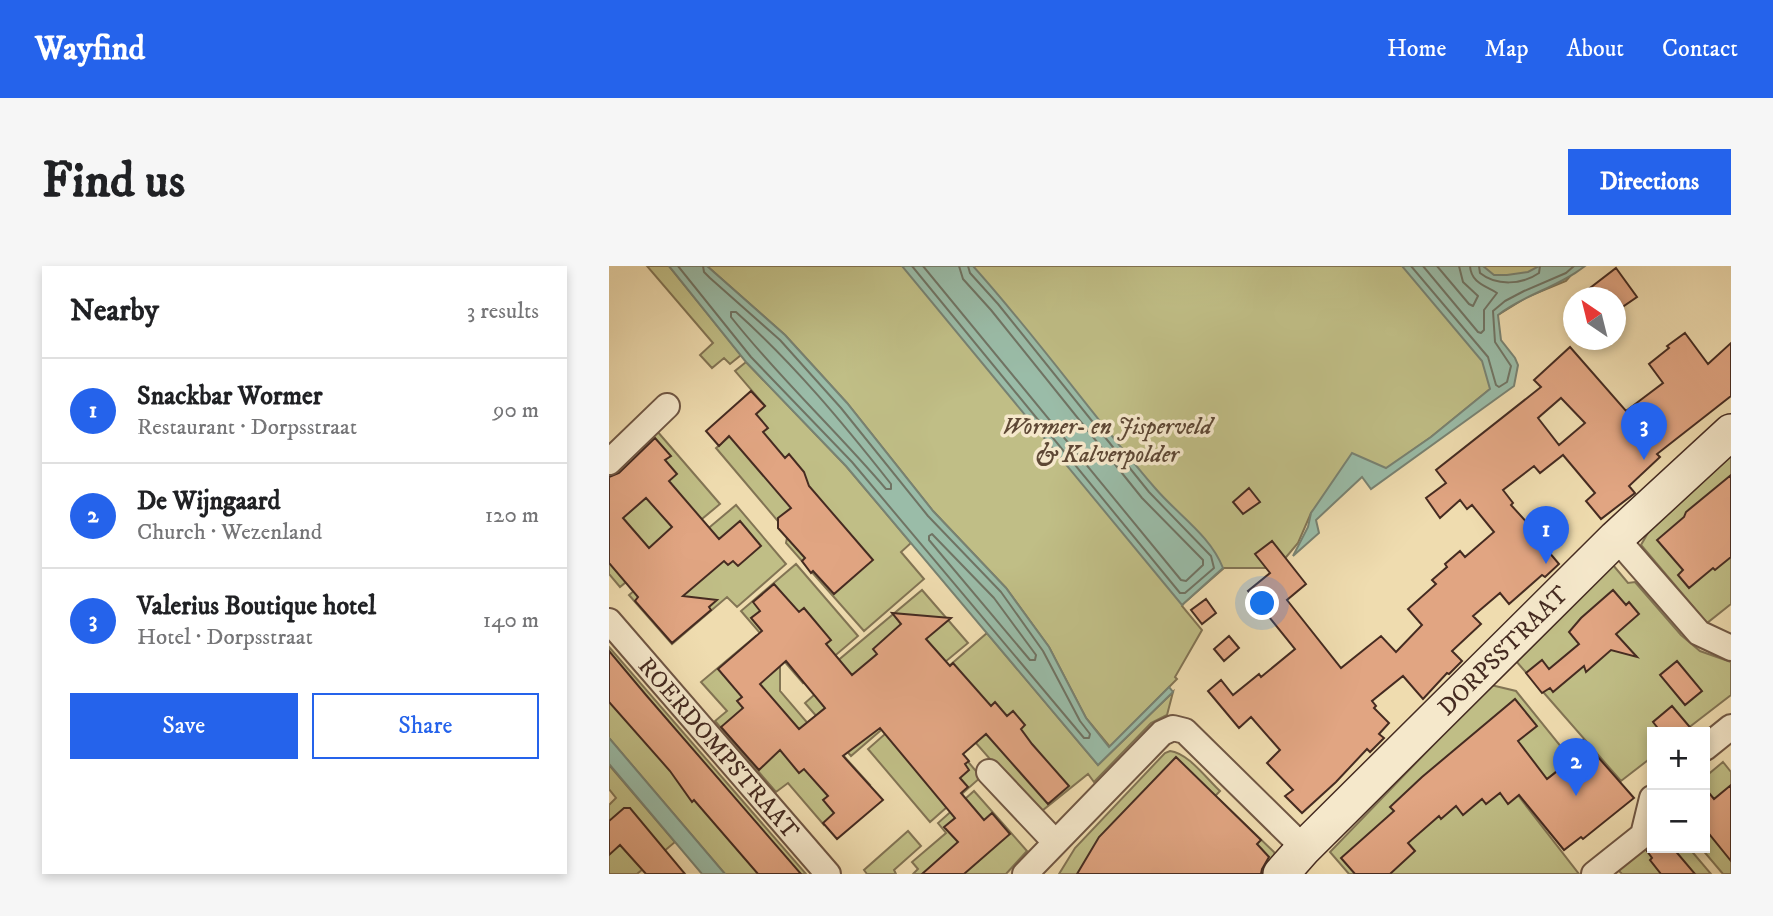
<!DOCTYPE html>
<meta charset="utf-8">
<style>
body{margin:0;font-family:"IM FELL DW Pica",serif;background:#f6f6f6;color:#202124}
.controls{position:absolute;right:21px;bottom:21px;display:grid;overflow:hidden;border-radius:0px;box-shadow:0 4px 10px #0003}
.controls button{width:63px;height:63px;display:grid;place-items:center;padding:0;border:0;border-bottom:2px solid #e0e0e0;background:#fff;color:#202124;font:35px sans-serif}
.compass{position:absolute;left:954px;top:21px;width:63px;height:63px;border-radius:50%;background:#fff;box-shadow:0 4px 10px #0003;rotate:325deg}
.you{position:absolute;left:654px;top:338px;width:24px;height:24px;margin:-18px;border:5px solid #fff;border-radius:50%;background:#1a73e8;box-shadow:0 0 0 10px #1a73e833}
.badge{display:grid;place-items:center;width:46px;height:46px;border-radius:50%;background:#2563eb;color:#fff;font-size:23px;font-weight:700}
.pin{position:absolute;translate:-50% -58px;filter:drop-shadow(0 2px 4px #0008)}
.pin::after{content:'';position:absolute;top:37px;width:24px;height:21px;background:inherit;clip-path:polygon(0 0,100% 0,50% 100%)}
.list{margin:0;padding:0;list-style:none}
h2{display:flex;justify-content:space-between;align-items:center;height:91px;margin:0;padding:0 28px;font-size:30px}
h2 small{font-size:23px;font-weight:400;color:#757577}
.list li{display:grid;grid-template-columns:46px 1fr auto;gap:21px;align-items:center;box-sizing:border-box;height:105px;padding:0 28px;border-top:2px solid #e0e0e0}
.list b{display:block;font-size:26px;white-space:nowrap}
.list p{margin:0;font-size:23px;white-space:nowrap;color:#757577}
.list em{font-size:23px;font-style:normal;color:#757577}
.actions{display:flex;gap:14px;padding:21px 28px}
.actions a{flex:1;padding:16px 0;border:2px solid #2563eb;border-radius:0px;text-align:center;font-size:24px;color:#2563eb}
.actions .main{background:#2563eb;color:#fff}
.map{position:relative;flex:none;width:1122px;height:608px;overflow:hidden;border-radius:0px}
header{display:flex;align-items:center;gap:42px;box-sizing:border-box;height:98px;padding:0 35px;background:#2563eb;color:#fff}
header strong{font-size:33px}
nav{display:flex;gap:38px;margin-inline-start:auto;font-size:24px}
.intro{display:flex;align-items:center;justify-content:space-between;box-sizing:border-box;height:168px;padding:0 42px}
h1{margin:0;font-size:49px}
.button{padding:18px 32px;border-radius:0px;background:#2563eb;color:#fff;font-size:24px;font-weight:700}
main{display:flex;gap:42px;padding:0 42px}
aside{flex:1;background:#fff;border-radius:0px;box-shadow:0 4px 10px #0003}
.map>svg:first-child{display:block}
.green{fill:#c0be86;stroke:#827454;stroke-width:2}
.water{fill:#9abca8;stroke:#788272;stroke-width:2}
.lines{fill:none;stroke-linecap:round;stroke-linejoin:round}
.shore{stroke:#707464;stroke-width:2}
.building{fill:#e1a582;stroke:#452b21;stroke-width:2;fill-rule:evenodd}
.street-casing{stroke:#705744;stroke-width:28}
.secondary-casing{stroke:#452b21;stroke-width:38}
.street{stroke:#f5e8cb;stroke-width:24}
.secondary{stroke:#f5e8cb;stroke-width:35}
.labels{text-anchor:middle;stroke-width:7;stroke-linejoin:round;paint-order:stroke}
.park-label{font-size:24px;font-style:italic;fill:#5e4835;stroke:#f5e8cb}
.street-label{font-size:24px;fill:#452b21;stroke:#f5e8cb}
</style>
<header>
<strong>Wayfind</strong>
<nav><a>Home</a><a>Map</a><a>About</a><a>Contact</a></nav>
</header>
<div class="intro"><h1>Find us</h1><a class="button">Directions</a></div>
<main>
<aside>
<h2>Nearby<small>3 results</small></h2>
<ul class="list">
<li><span class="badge">1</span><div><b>Snackbar Wormer</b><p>Restaurant · Dorpsstraat</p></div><em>90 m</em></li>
<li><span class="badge">2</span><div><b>De Wijngaard</b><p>Church · Wezenland</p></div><em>120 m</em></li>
<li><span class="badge">3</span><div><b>Valerius Boutique hotel</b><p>Hotel · Dorpsstraat</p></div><em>140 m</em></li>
</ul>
<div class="actions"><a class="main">Save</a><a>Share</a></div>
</aside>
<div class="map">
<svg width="1122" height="608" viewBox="0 0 1122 608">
<rect width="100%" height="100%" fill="#efdcaf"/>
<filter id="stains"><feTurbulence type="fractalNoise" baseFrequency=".00286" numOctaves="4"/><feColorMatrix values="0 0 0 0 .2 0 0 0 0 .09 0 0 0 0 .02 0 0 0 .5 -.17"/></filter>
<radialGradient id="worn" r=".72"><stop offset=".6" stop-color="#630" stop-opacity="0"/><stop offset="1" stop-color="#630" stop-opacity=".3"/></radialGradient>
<path class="green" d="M38,0H60L132,89L121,98L115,92L103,102L91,89L104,77Z
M98,0H970L957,15L918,31L889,49L881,123L822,171L764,212L748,194L702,247L689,277L668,302H615L575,337L573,340L593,364L566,411L568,413L501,481L477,452L440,381L397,322L324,245L238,137L176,69Z
M137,96L237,200L302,277L292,286L315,313L255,365L177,277L179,267L107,182L156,140L126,105Z
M48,165L111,238L11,321L0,308V211Z
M1122,190V338L1098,357L1032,279L1040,265Z
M127,239L177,298L128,341L118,331L63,378L20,329Z
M187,298L249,370L194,417L132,345Z
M1004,299L1019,317L1026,316L1072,369L1091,385L1122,396V429L1074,466H1043V491L1012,515L907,395Z
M313,324L359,377L295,430L293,446L242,490L196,437L232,405L226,397Z
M378,367L489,499L564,426L558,449L542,457L485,516L479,508L429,548L367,477H354L310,426Z
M147,370L171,401V425L219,481L224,478L261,519L215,559L179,517L167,526L106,455L118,445L92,416Z
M0,381L197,608H116L0,472Z
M882,419L907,425L962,493L931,519L908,528L970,608H740L721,586Z
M310,438L372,511L321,556L259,483Z
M561,485C579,487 597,512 611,525L560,578L610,533L665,586L667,592L655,608H450L466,582L556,487Z
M1114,496L1122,506V608H1114L1092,582H1096V511Z
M0,499L66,576L28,608H0V539L7,532L0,523Z
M365,525L418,585L397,608H304L309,603L303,596L337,567L329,557Z
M299,565L312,580L285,604L287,608H258L255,604Z
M1043,573V582H1080L1102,608H1013L1007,602Z"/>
<path class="water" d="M60,0H98L176,69L238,137L324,245L397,322L440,381L477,452L500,481L560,421L564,426L489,499L237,200L137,96Z
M293,0H364C428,71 484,150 546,222C569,249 601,269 614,302L573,339Z
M793,0H874L885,9H898L919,6L930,0H976C950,21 916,28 889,49L892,74L906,92L909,99L905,120L762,223L753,211L707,254L710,267L684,290L699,261L702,247L743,187L777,202L822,171L881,123L873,95Z
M0,472L116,608H93L0,498Z"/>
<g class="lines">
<path class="shore" d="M69,0L142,91L243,196L475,472H480L481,468L471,455L434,385L392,326L319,250L232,142L171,74L101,12L95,6L94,0
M303,0L571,327H576L605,302L602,290L540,226L389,38L361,7L359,0
M314,0L572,314L577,315L594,299V294L533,232L382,44L354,13L350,0
M802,0L879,91L887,119L890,121L898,116L902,100L886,76L884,45L896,35L915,25L957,7L965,0
M814,0L869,66L872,67L875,64V44L888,27C877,20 862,17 861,0
M828,0L860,38L864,40L869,30L854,16L850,0
M870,0L871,7C887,20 913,19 930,7L931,0
M122,46H127C185,98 234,157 282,218V223H277C227,164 170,112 122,51Z
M323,268L385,332L427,389L426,394H421L320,274V270Z"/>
</g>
<path class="building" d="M1007,2L1028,31L1006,46V32H968Z
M1076,67L1099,98L1122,77V130L1048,188L1051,191L1020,220L1026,227L992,253L977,235L986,227L954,189L931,207L925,200L894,224L904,237L902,239L930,270L928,272L950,298L936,311L933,309L900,338L891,327L864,350L872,358L843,385L853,395L840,408L838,407L814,433L794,410L763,435L767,440L765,442L780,457L770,468L775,472L761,486L758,483L727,516L693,547L676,530L684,524L658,497L671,484L642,451L630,462L599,425L612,414L624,429L650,408L652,411L686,383L639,325L661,307L646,288L663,275L697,318L678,334L732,402L772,370L787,386L813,359L799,343L827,318L823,314L838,301L836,298L851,285L856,291L885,266L863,239L858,243L851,234L831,252L817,232L837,217L827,204L932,121L925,114L961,81L1017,145L1054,117L1040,98L1060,82L1058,80ZM952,132L976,157L950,179L929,152Z
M142,125L156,140L147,148L159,162L154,166L176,192L180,188L195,206L200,220L264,294L225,328L204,305L202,307L193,295L196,292L169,262V252L182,242L120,170L110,180L97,165Z
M46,172L62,190L56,194L68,208L60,215L110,273L131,255L152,280L129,300L124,295L119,299L115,295L74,330L108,334L100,341L102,344L63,377L26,335L29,331L0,297V211L10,207ZM37,232L63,261L40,282L14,252Z
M1122,209V291L1106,304L1104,302L1080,322L1069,309L1074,304L1048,274L1075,251L1077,246Z
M640,222L651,236L634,248L624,236Z
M165,318L190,346L195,342L222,374L217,378L243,409L268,388L264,383L292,358L283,347L342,352L317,373L341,400L344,397L382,440L386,436L398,450L404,445L416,459L412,463L423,478L460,520L439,538L377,468L354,488L360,495L356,498L360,504L351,512L359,521L352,527L375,554L383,547L401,568L355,608H313L349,576L335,561L346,552L271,462L234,490L274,534L228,573L214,557L225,547L214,534L219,530L195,503L190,507L171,484L150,504L112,461L134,442L128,435L133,431L109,403L153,365L142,352L151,345L144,336ZM177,395L216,442L190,463L151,418Z
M1004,324L1017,339L1020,336L1030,348L1007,368L1028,391L1002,384L977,406L975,400L944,426L941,422L933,427L917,407L933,394L940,403L970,378L960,366L972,352Z
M597,333L607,347L593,358L582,344Z
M620,370L630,382L615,395L605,383Z
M0,385L37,429L192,608H149L85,534L83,536L61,505L0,436Z
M1068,395L1093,425L1076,439L1051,409Z
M906,433L928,460L909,475L938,513L960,496V486L974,474L1025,532L974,573L972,571L955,584L910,529L899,538L891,527L877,538L873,533L854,549L847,540L832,553L830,550L799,577L806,585L781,608H746L732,592L785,545L781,541L813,511Z
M1063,440L1085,466H1052L1044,456Z
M567,491L652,574L648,578L660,591L653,603L652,608H468L490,571Z
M1122,519V595L1096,563V522L1105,533Z
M15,542H21L76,608H37L11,579L0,589V555Z
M1042,582H1064L1086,608H1052L1041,594L1043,592L1038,585Z"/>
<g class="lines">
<defs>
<g id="street">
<path d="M0,196L58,140"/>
<path d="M1007,272L1090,367L1122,382"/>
<path id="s1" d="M0,355L219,608"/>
<path d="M1096,482L1122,461"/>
<path d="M380,506L446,576"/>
<path d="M416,608L553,467L564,462L576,465L695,582"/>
<path d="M985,608L1034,569L1043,532"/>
</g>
<g id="secondary">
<path id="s2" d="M672,608L695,582L1007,272L1122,166"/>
</g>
</defs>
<use href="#street" class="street-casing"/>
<use href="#secondary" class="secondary-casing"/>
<use href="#street" class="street"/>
<use href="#secondary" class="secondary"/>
</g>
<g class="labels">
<g class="park-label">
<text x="498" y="168">Wormer- en Jisperveld<tspan x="498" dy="28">&amp; Kalverpolder</tspan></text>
</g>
<g class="street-label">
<text dy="8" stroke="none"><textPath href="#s2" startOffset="315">DORPSSTRAAT</textPath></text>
<text dy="8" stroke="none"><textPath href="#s1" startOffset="168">ROERDOMPSTRAAT</textPath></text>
</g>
</g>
<rect width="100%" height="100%" filter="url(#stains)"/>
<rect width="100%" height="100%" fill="url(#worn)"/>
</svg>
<div class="controls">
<button>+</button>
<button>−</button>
</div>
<svg class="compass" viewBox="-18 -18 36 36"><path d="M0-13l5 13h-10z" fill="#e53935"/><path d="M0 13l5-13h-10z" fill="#757577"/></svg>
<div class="you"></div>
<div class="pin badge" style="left:937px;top:298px">1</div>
<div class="pin badge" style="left:967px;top:530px">2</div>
<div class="pin badge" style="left:1035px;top:194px">3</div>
</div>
</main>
